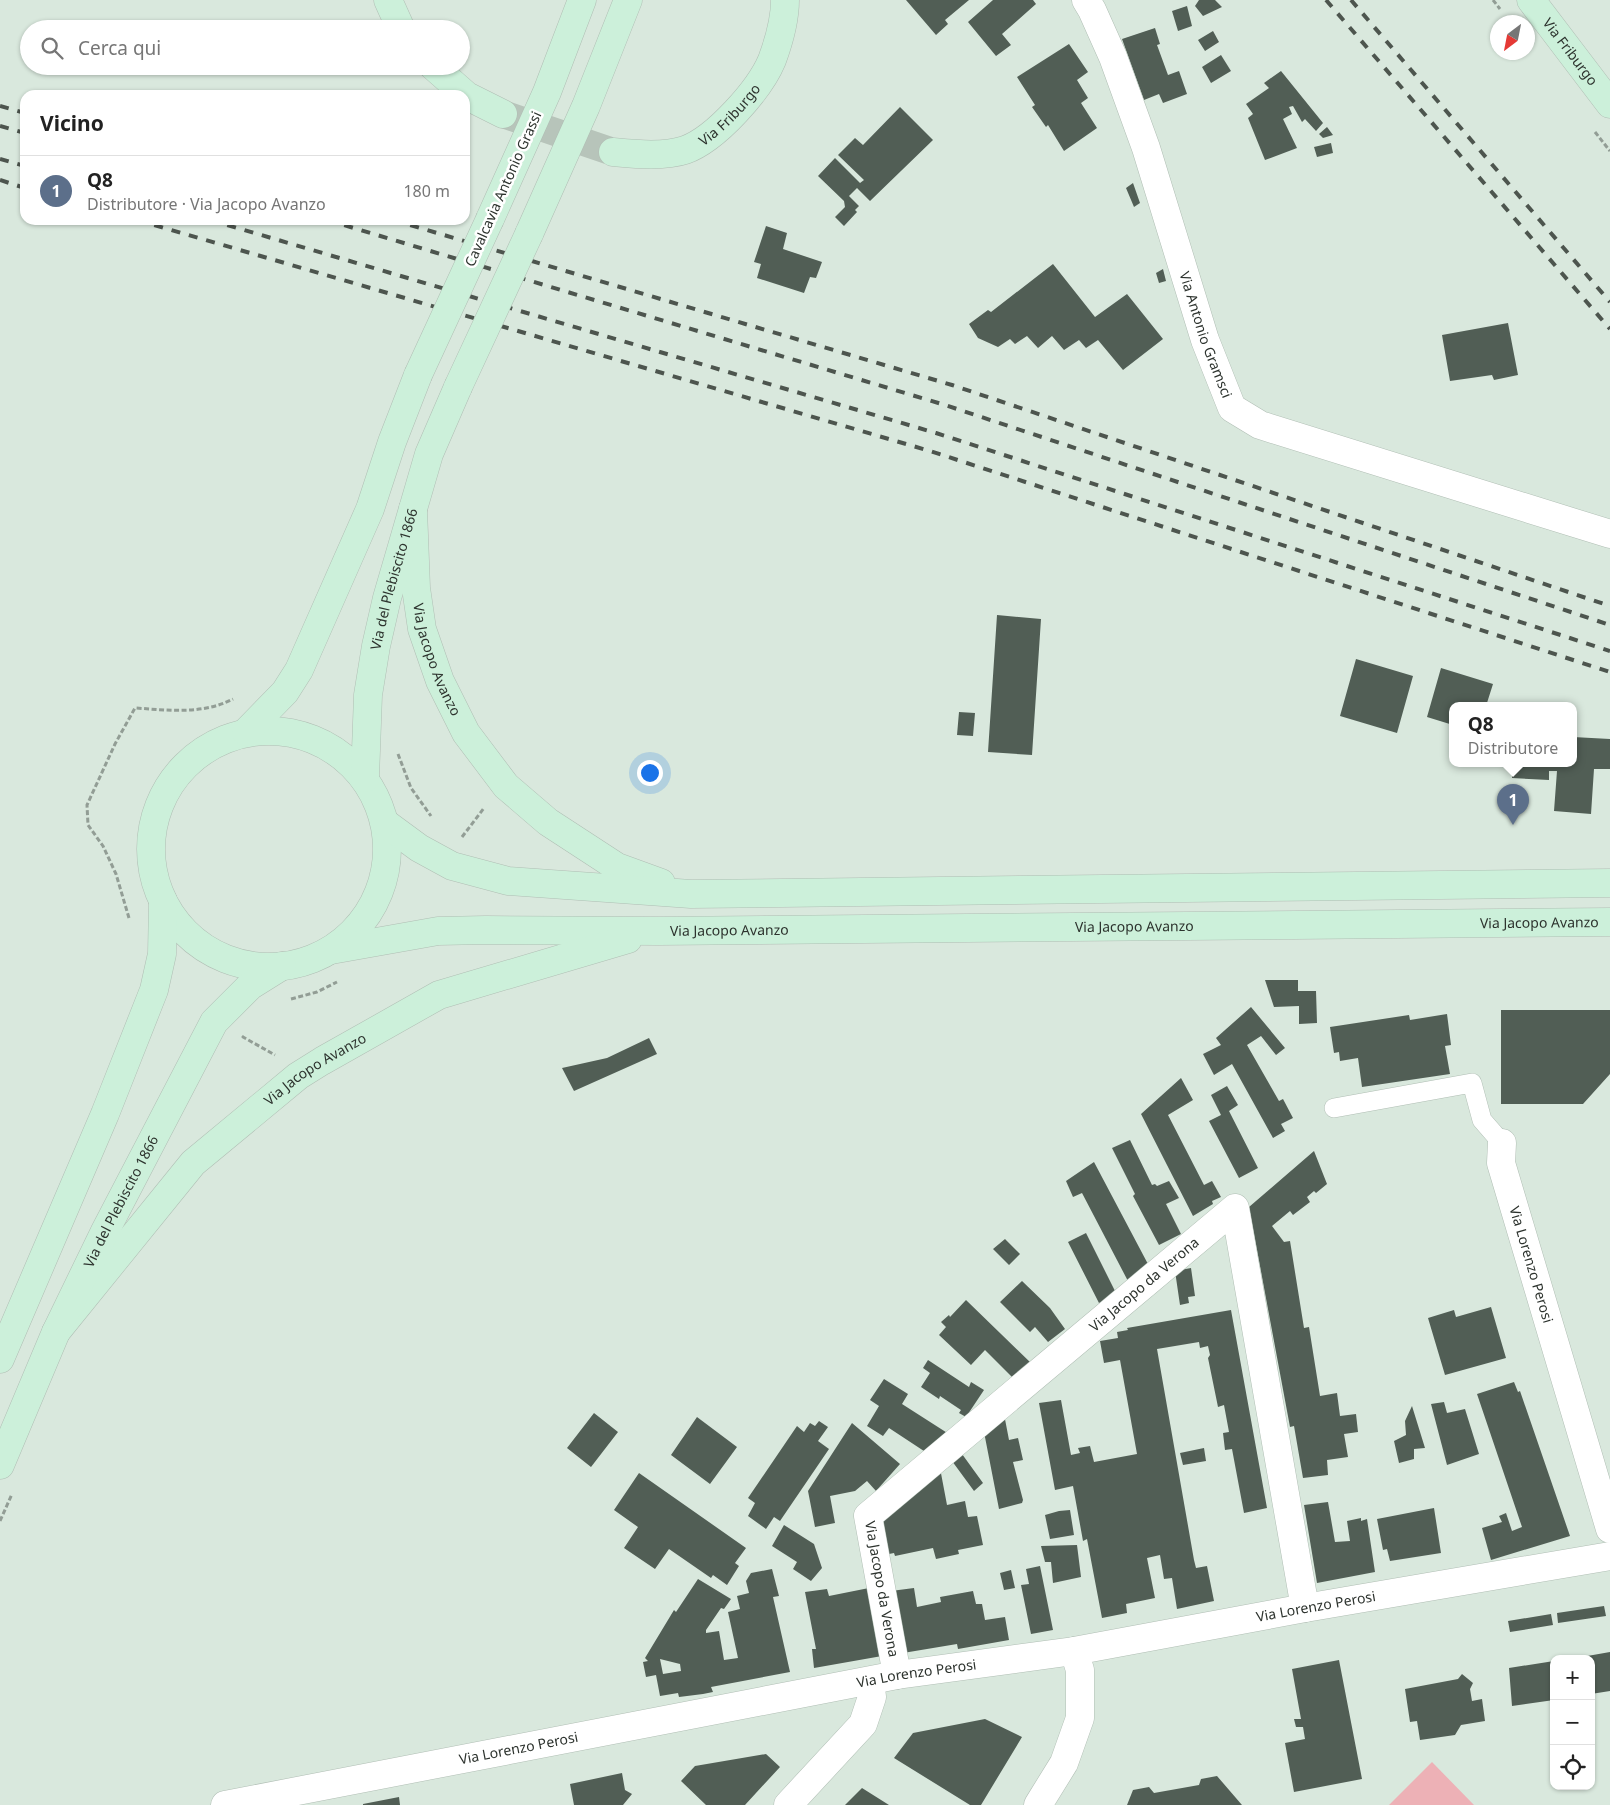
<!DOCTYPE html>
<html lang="it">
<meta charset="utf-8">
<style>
body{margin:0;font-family:"Noto Sans",sans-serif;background:#f2f2f2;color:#222}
.controls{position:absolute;right:15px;bottom:15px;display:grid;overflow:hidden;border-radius:10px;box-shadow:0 1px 4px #0004}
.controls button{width:45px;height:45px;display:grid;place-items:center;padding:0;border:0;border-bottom:1px solid #e0e0e0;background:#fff;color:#222;font:25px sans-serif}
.compass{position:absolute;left:1490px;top:15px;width:45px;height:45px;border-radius:50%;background:#fff;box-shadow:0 1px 4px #0004;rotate:212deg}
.you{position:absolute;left:649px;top:772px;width:18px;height:18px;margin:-12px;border:4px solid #fff;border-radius:50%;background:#1a73e8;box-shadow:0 0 0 8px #1a73e833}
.badge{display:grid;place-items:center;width:32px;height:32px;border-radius:50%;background:#2563eb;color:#fff;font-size:16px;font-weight:700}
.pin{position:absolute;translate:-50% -41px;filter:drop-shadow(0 1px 2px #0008)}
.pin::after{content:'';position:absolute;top:26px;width:18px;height:15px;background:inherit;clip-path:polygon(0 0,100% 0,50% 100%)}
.popup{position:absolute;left:1449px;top:702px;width:128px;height:65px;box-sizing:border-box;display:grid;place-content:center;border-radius:10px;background:#fff;filter:drop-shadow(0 1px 4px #0005);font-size:16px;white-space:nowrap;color:#767676}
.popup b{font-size:19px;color:#222}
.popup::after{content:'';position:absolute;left:50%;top:100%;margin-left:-10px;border:10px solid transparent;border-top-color:#fff}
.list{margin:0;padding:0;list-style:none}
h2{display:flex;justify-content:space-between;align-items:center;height:65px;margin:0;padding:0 20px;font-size:21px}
h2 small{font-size:16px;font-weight:400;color:#767676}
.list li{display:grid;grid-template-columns:32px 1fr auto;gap:15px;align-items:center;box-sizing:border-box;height:70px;padding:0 20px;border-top:1px solid #e0e0e0}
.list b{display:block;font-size:19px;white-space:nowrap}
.list p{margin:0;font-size:16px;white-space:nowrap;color:#767676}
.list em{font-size:16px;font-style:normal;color:#767676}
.icon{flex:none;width:28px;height:28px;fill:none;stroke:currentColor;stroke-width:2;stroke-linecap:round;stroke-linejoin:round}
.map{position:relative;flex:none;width:1610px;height:1805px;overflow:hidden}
.search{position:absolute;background:#fff;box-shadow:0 1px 4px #0004;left:20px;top:20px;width:450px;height:55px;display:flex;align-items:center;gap:12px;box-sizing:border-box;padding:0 18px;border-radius:28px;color:#767676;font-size:19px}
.panel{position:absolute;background:#fff;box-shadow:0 1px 4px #0004;left:20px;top:90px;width:450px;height:135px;border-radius:15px}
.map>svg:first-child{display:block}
.green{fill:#edb1b6}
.building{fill:#515e55;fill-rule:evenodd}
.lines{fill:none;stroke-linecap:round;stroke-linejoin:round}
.secondary-tunnel{stroke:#b7c4ba;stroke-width:28;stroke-dasharray:28 14;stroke-linecap:butt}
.service-casing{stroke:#b0beb4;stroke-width:20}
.minor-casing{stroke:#b0beb4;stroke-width:29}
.secondary-casing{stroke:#b0beb4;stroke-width:29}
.path{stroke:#929d95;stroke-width:3;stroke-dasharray:5 2.5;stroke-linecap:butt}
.service{stroke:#fff;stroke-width:19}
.minor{stroke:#fff;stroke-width:28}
.secondary{stroke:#ccf0da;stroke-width:28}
.rail{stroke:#4d554e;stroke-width:4;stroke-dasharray:9 9;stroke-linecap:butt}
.secondary-bridge-casing{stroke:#b0beb4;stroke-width:29;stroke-linecap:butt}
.secondary-bridge{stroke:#ccf0da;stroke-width:28}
.labels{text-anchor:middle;stroke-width:5;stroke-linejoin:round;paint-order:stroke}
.street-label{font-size:14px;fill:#2d332e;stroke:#fff}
</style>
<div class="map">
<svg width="1610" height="1805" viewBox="0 0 1610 1805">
<rect width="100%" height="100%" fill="#d9e8dd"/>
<path class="green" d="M1432,1762L1474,1805H1389Z"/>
<path class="building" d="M906,0H969L945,20L948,24L936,35Z
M993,0H1033L1036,4L1002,34L1011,45L996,56L968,22Z
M1199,0H1215L1222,7L1203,16L1195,6Z
M1187,6L1192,26L1178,31L1172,11Z
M1155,28L1160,44L1157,45L1168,75L1179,71L1187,94L1163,103L1159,94L1144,100L1122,39Z
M1213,31L1219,42L1205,51L1198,40Z
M1069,44L1088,72L1077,80L1088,98L1081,103L1097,128L1064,151L1048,125L1046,127L1032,107L1035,105L1017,77Z
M1221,55L1231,71L1211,83L1202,67Z
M1281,71L1323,123L1316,131L1305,119L1302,122L1293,106L1289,107L1292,114L1283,119L1297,148L1265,160L1248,118L1253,114L1246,104L1269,88L1264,83Z
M900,107L933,140L870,201L857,188L849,196L859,206L855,210L857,212L844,226L835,217L845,207L844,201L818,176L835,158L860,183L864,180L838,155L855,138L863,145Z
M1327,127L1333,135L1323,138L1319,134Z
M1331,143L1333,153L1317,157L1314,147Z
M1133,183L1140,203L1134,207L1126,188Z
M766,226L787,233L783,249L822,262L816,278L810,277L804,293L757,278L761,264L754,262Z
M1053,264L1095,317L1127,294L1163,339L1123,370L1098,340L1086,348L1079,340L1064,350L1052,336L1038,348L1027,336L1015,344L1010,339L998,347L978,338L969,324L988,310L991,312Z
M1163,269L1166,281L1159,283L1156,273Z
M1508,323L1518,375L1494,380L1492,375L1450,381L1442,335Z
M997,615L1041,619L1032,755L988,752Z
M1356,659L1413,676L1397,733L1340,716Z
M1441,668L1493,684L1486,706L1480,704V706H1453V725L1427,717Z
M959,712L975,713L973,736L957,735Z
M1573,737L1610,739V769H1594L1591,814L1554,811L1557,771H1549V780L1512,778V764H1573Z
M1265,980H1298V991H1316L1317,1023L1299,1024V1006L1274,1007Z
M1251,1007L1285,1048L1276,1055L1261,1036L1247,1045L1279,1101L1283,1099L1293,1118L1281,1124L1285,1131L1273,1138L1232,1064L1214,1075L1203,1054L1221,1045L1216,1038Z
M1501,1010H1610V1074L1583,1104H1501Z
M1447,1014L1451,1045L1445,1046L1450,1074L1362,1087L1358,1058L1340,1061L1339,1052L1334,1053L1330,1027L1409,1015L1410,1020Z
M649,1038L657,1054L574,1091L562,1068L607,1058Z
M1181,1078L1193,1100L1168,1115L1204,1185L1212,1181L1221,1197L1212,1201L1213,1204L1193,1216L1141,1114Z
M1227,1086L1238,1105L1229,1111L1258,1168L1239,1178L1209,1121L1221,1115L1211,1095Z
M1130,1140L1152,1185L1155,1184L1157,1186L1169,1181L1179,1198L1166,1204L1181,1234L1159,1245L1133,1196L1135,1194L1112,1148Z
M1314,1151L1327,1184L1316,1193L1314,1191L1307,1197L1310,1202L1293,1215L1290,1211L1272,1226L1284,1242L1290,1241L1304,1328L1309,1327L1320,1396L1337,1393L1340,1416L1356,1414L1358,1432L1344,1434L1348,1457L1327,1460L1328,1475L1303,1478L1294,1426L1290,1427L1249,1207Z
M1094,1162L1149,1266L1129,1283L1082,1193L1073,1197L1066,1181Z
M1086,1233L1117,1295L1099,1303L1068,1242Z
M1005,1239L1020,1254L1009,1265L993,1249Z
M1191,1268L1195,1296L1188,1297L1189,1303L1180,1305L1175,1271Z
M1022,1281L1050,1308L1065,1329L1048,1342L1035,1327L1030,1332L1000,1302Z
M966,1300L1032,1364L1015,1380L985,1350L971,1365L939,1335L946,1327L941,1322L949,1315L950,1317Z
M1491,1307L1506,1358L1445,1375L1428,1318L1454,1310L1456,1317Z
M1231,1310L1267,1508L1244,1513L1232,1449L1225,1450L1223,1433L1229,1432L1224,1405L1218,1407L1208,1358L1210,1355L1208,1346L1200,1348L1199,1342L1157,1349L1194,1560L1196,1568L1207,1566L1214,1601L1177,1609L1172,1578L1164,1579L1160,1555L1147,1558L1155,1598L1126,1604L1127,1613L1102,1618L1087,1539L1083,1541L1073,1486L1055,1490L1039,1403L1061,1400L1071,1455L1080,1453L1078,1448L1090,1446L1094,1462L1137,1454L1120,1360L1104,1363L1100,1341L1118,1338L1117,1332L1128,1330L1127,1328Z
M928,1360L969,1387L971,1382L984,1390L966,1417L959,1413L961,1410L940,1396L939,1399L921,1387L930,1373L923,1368Z
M884,1379L908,1394L902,1404L952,1436L930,1455L889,1428L883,1436L867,1426L879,1406L870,1400Z
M1514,1382L1518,1392L1520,1391L1570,1536L1491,1560L1482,1528L1502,1522L1499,1516L1506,1513L1512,1531L1522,1527L1477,1394Z
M1444,1402L1447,1413L1465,1409L1479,1454L1447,1465L1431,1404Z
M1412,1406L1425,1448L1414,1449V1459L1399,1463L1394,1441L1406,1435L1405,1421Z
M594,1413L618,1432L591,1467L567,1448Z
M1004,1414L1009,1440L1018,1438L1023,1460L1013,1462L1023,1500L1022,1503L999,1509L984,1432Z
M697,1417L737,1447L710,1484L671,1455Z
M819,1421L828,1427L818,1441L829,1449L780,1521L774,1517L766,1529L748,1516L755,1503L748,1498L797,1426L804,1432L810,1423L815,1426Z
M852,1423L900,1464L876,1491L867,1481L855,1491L830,1496L835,1523L815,1527L808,1491Z
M1204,1448L1206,1461L1183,1465L1180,1453Z
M962,1454L983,1483L974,1491L952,1461Z
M940,1468L947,1505L965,1501L968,1517L977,1516L983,1545L958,1550L959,1554L936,1559L933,1548L895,1556L894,1553L884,1555L877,1519L888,1510L901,1507L900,1500L907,1494L920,1491L919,1484Z
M639,1473L746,1548L735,1563L739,1566L727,1585L713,1575L711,1578L669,1549L655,1569L624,1548L638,1527L614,1510Z
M1328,1502L1335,1542L1350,1541L1347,1521L1361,1518V1521L1367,1519L1375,1572L1317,1583L1304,1505Z
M1434,1508L1441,1553L1390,1561L1387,1549L1383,1550L1377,1519Z
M1070,1510L1074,1535L1050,1539L1045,1515L1059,1511Z
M784,1525L814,1544L822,1568L811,1581L793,1569L797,1562L772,1546Z
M1077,1545L1081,1577L1053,1583L1051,1562H1045L1041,1546Z
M1040,1566L1053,1630L1031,1634L1021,1585L1029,1584L1026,1569Z
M772,1569L779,1596L773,1597L790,1672L711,1687L713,1692L703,1694L679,1697L678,1693L660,1696L656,1675L646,1677L643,1662L648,1661L645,1658L674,1610L676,1612L698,1579L731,1599L724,1609L721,1608L706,1630V1633L719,1631L724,1660L738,1658L728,1612L740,1609L737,1596L749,1593L746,1581L751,1573ZM660,1659L680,1664L681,1671L663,1674Z
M1011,1570L1015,1588L1004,1590L1000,1573Z
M869,1588L882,1656L814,1668L812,1649H816L805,1592L827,1589L829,1596Z
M914,1588L917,1607L941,1602L940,1597L973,1591L976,1604H982L985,1620L1005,1617L1009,1640L958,1649L957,1644L903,1653L891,1591Z
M1604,1606L1606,1616L1558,1623L1557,1613Z
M1551,1614L1553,1625L1510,1632L1508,1621Z
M1610,1652V1691L1591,1694V1659L1576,1658Z
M1339,1660L1362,1779L1294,1792L1285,1743L1305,1739L1303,1727H1296L1294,1719H1301L1292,1669Z
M1554,1661V1700L1512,1706L1509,1668Z
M1462,1674L1473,1683L1470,1689L1472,1701L1482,1699L1485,1721L1461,1725L1455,1735L1420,1740L1417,1721L1410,1722L1405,1689L1458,1679Z
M985,1719L1022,1737L981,1805H970L894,1758L913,1733Z
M766,1754L780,1767L745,1805H706L681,1781L695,1766Z
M622,1773L625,1790L632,1794L623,1805H574L570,1784Z
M1217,1776L1242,1805H1127L1133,1790L1149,1787L1154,1793L1199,1785L1201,1779Z
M862,1788L889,1805H845Z
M399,1797L400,1805H363V1804Z"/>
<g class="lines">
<path class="secondary-tunnel" d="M503,114L613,152"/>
<defs>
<path id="service" d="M1334,1108L1472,1083L1482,1120L1502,1143"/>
<g id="minor">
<path id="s1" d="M1086,0L1092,10L1113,57L1146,148L1205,340L1232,408L1260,425L1610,534"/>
<path id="s2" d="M1502,1143L1501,1163L1610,1529"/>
<path id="s3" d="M897,1675L868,1516L1235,1208L1305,1608"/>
<path id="s4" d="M225,1805L897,1675L1074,1651L1305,1608L1610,1556"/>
<path d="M788,1805L863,1724L872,1697L870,1681"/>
<path d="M1038,1805L1064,1763L1080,1718V1670L1074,1651"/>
</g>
<g id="secondary">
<path d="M388,0L401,29"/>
<path id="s5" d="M1531,0L1610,104"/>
<path d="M433,66L467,96L503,114"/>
<path id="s6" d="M613,152C635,154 664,157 685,150C716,139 760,89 772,60C779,41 785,20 785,0"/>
<path d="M490,219L547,92L582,0"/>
<path d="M529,234L586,106L628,0"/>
<path id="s7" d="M413,509L416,588L422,629L440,681L466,733L506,786L548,822L617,867L661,883"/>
<circle cx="269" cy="849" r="118"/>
<path d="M246,732L285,692L299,670L370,509L392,442L418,375"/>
<path id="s8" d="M365,778L368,695L376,646L387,598L429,454L458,387"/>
<path d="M385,823L419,848L452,866L508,881L691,894L1610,883"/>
<path id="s9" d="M331,950L438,931L486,930L659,931L1610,922"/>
<path id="s10" d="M56,1332L193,1163L298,1076L322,1061L439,995L628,939"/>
<path d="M0,1359L105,1114L154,990L162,954L163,901"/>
<path id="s11" d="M0,1465L56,1332L104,1233L214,1022L250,986L282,966"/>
</g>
</defs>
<use href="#service" class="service-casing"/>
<use href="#minor" class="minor-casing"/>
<use href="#secondary" class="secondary-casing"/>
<path class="path" d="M1493,0L1500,9
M1595,132L1610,151
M398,754L411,788L431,816
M462,837L484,808
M129,918L116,874L103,846L88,825L87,805L115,744L135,708C168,710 202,715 233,699
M291,999L317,992L337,982
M244,1036L243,1037L275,1055
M0,1521L12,1494"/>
<use href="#service" class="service"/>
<use href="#minor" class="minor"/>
<use href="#secondary" class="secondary"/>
<path class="rail" d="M1326,0L1610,329
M1351,0L1610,302
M0,106L25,113
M0,126L25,133
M0,159L25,166
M0,180L25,188
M137,220L930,451L1610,672
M210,220L936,433L1610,651
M327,220L945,405L1610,625
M393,220L952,385L1610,606"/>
<defs>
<path id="secondary-bridge" d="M418,375L490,219
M458,387L529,234"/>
</defs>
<use href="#secondary-bridge" class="secondary-bridge-casing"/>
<use href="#secondary-bridge" class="secondary-bridge"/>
</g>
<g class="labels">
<g class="street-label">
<text dy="5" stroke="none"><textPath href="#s5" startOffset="65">Via Friburgo</textPath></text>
<text dy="5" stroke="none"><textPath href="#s6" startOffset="130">Via Friburgo</textPath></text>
<text transform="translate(503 189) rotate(-66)" y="5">Cavalcavia Antonio Grassi</text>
<text dy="5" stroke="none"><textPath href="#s1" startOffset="356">Via Antonio Gramsci</textPath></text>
<text dy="5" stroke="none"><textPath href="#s8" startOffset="202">Via del Plebiscito 1866</textPath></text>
<text dy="5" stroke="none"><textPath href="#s7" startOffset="154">Via Jacopo Avanzo</textPath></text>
<text dy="5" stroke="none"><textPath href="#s9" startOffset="1210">Via Jacopo Avanzo</textPath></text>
<text dy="5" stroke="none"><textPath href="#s9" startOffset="805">Via Jacopo Avanzo</textPath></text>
<text dy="5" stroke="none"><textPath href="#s9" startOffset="400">Via Jacopo Avanzo</textPath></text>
<text dy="5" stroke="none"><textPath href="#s10" startOffset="372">Via Jacopo Avanzo</textPath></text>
<text dy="5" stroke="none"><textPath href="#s11" startOffset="290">Via del Plebiscito 1866</textPath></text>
<text dy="5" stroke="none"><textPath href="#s2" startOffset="126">Via Lorenzo Perosi</textPath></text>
<text dy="5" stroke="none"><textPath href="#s3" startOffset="522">Via Jacopo da Verona</textPath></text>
<text transform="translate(882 1589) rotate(80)" y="5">Via Jacopo da Verona</text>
<text dy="5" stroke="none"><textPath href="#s4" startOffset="1109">Via Lorenzo Perosi</textPath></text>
<text dy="5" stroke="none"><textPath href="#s4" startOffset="704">Via Lorenzo Perosi</textPath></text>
<text dy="5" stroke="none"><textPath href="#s4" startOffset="299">Via Lorenzo Perosi</textPath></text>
</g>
</g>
</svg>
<div class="controls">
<button>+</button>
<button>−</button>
<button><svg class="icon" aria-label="locate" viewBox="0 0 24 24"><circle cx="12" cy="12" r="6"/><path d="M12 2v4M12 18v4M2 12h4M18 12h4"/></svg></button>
</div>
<svg class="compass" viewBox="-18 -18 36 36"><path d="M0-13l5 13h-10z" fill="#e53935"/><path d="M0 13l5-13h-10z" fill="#767676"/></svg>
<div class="you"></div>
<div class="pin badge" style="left:1513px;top:825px;background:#5c6f8a">1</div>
<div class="popup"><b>Q8</b>Distributore</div>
<div class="search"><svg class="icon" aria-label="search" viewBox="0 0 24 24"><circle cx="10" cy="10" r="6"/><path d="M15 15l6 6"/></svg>Cerca qui</div>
<section class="panel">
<h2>Vicino<small></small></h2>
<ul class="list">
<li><span class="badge" style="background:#5c6f8a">1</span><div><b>Q8</b><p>Distributore · Via Jacopo Avanzo</p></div><em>180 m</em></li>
</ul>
</section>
</div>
